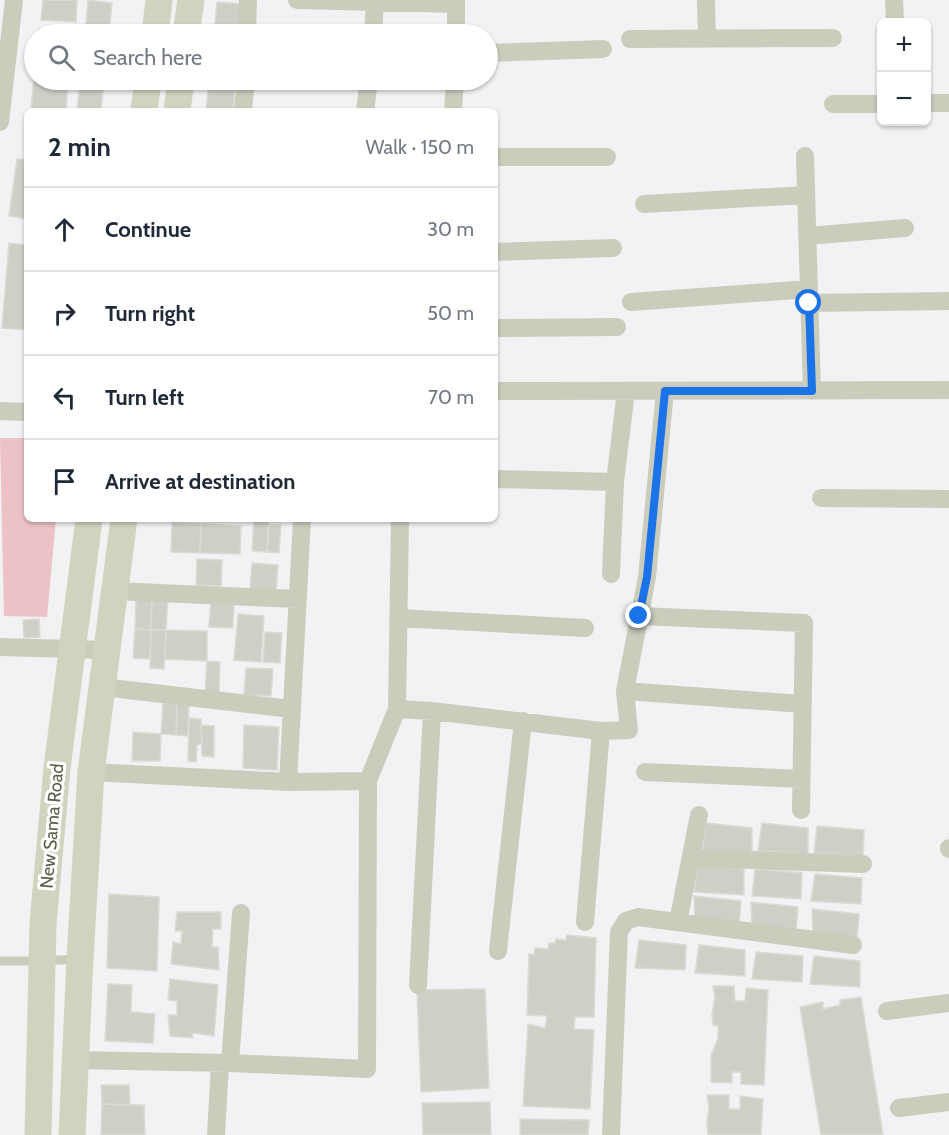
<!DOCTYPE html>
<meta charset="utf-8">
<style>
body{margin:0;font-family:Cabin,sans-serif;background:#f2f2f3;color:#1f2937}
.controls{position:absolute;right:18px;top:18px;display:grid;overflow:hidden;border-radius:9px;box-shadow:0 2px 4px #0004}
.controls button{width:54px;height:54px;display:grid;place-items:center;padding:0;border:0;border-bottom:2px solid #e0e1e3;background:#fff;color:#1f2937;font:30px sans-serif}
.stop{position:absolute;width:18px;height:18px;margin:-14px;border:4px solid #1a73e8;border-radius:50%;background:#fff}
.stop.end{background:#1a73e8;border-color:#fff;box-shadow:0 2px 6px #0008}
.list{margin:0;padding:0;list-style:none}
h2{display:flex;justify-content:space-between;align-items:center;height:78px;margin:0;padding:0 24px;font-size:26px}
h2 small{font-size:20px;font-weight:400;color:#747a83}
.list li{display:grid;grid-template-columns:39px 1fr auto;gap:18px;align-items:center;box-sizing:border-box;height:84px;padding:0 24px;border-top:2px solid #e0e1e3}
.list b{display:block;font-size:22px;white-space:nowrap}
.list em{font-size:20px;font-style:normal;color:#747a83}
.icon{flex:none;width:33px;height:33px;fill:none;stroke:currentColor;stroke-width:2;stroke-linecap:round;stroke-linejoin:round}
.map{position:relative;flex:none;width:949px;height:1135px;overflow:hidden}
.search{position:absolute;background:#fff;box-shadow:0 2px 4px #0004;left:24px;top:24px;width:474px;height:66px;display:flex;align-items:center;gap:15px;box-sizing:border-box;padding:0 21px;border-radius:33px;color:#747a83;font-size:22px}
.panel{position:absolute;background:#fff;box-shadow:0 2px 4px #0004;left:24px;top:108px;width:474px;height:414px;border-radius:9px}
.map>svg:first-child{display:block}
.green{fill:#edc2c6}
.building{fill:#ced0c8;stroke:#dadbd5;stroke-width:1.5}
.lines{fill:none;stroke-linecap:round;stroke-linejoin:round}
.lane{stroke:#ccccbd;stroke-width:9}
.street{stroke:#ccccbd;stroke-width:18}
.secondary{stroke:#d2d3bf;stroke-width:27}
.route{stroke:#1a73e8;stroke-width:8}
.labels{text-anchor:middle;stroke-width:6;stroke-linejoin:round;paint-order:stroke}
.street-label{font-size:18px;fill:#5d5d49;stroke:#fff}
</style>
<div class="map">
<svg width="949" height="1135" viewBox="0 0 949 1135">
<rect width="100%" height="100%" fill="#f1f2f3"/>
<path class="green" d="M0,438H27V519H56L47,617L4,616Z"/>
<path class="building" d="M43,0H77L76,22L41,20Z
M88,0L112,3L109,34H85Z
M217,2L244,4L240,34H214Z
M39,29L73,31V34H39Z
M34,76V80H68L66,111H31Z
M80,80H104L101,111H77Z
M209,80H236L233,111H206Z
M17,159L27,160V219L9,216Z
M9,243L27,245V330L2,328Z
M254,519H269L267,552L252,551Z
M172,523L201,524L200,553L171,552Z
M201,524L241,526L240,554L200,553Z
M269,525H281L279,553L267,552Z
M197,559L222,560L221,586L196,585Z
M252,563L278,565L276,592L250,590Z
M136,596L152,597L151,630L135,629Z
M152,597H168L166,630H151Z
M211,600L234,601L233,628L209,627Z
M238,614L264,616L261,662L234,660Z
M39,619L40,637L24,638L23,620Z
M135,629L151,630L150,659L133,658Z
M151,630H166L164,669L150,668Z
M166,630L207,631V661L165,659Z
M265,632L282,633L280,663L263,662Z
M207,661L220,662L219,694L205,693Z
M246,668L273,669L271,696L244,695Z
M163,703L177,704L176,735L161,734Z
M177,704H189L188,736L176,735Z
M189,718L201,719L202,744L197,745L196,762L188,761Z
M201,725L214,726V757L202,756Z
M244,725L279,727L277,770L243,768Z
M133,732L161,734L160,761H132Z
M706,823L752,828V854L702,851Z
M762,823L808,828V854L758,851Z
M817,826L864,830L863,856L814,853Z
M698,865L744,869V895L694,892Z
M755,869L802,873L801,899L752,896Z
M815,874L862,878L861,904L811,901Z
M109,894L159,897L157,971L107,968Z
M694,896L741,901L739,925L695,920Z
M751,902L798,907L796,931L752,927Z
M812,909L859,914L857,939L813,934Z
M177,912H221V929H213L212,947H218L219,970L171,964L173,942L181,944L182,931H175Z
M567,935L596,938L594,1017H575L574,1029L594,1030L590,1109L523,1106L528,1024L545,1028L547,1016L527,1015L529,954L534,955L535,948L548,949L549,943H555L556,939L566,940Z
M639,940L686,945L685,970L635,968Z
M699,945L745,950V976L695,973Z
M756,952L803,956L802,982L752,979Z
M814,956L860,961V987L810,984Z
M170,979L218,985L214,1036L192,1033L193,1038L170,1036L168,1015H177V1001L168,1000Z
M108,984L132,985L131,1012L155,1014L153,1043L105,1041Z
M713,986H734L735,1001H745L746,988L768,990L764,1085L741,1084V1072H732V1083L711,1082V1056L718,1038V1026L713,1025L712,1014L715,997Z
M485,989L489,1088L421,1092L417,990Z
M861,997L883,1135H821L800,1007L823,1002V1009L840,1005V1000Z
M101,1085H129L130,1105L102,1104Z
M707,1095H729V1109H740V1096L763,1099L761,1135H713L708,1134L707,1123L709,1106Z
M490,1102L491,1135H423L422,1103Z
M102,1104L144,1105L145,1135H101Z
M520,1119L589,1120L588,1135H520Z"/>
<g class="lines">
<path class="lane" d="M0,961H42L77,959"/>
<path class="street" d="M297,0L456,4
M456,0V34
M706,0L707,38
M894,0L895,22
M247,34L248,0
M373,34L375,2
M630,39L833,38
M488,53L603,49
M926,103H949
M833,104H882
M243,111L246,80
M365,111L369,80
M453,111L455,80
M0,122L14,0
M805,156L812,391
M495,157H607
M644,204L806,195
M807,236L905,228
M495,252L613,248
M631,302L809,289
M809,303L949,301
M495,328L617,327
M495,391L949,390
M0,411L27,412
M495,479L615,482
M821,498L949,499
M611,574L615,482L626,391
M114,591L297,599
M639,616L804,623L801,810
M398,618L585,628
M0,647L108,650
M102,687L291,709
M625,691L803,704
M397,709L432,711L601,731L629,730L625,691L647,577L665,391
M91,772L288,782L368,781L397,709L400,519
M645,772L801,779
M288,782L302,519
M949,848V849
M691,858L863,864
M585,922L601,731
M678,922L699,815
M498,951L523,721
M418,985L432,711
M887,1011L949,1003
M74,1060L230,1063L367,1069L368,781
M230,1063L241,913
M899,1108L949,1102
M216,1135L220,1064
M611,1135L619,932L626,921L638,917L853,945"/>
<path class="secondary" d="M155,34L159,0
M186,34L191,0
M144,111L148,80
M177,111L181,80
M38,1135L43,924L57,768L89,519
M72,1135L80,959L91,772L124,519"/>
</g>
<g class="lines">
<path class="route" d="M639,616L647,577L665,391H812L809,303"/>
</g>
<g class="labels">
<g class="street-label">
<text transform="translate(52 826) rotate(-85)" y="6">New Sama Road</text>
</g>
</g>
</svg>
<div class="controls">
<button>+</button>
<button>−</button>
</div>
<div class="stop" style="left:809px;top:303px"></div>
<div class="stop end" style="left:639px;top:616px"></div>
<div class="search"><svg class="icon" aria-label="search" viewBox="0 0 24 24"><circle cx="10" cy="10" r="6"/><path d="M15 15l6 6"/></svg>Search here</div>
<section class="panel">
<h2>2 min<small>Walk · 150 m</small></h2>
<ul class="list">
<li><svg class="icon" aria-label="ahead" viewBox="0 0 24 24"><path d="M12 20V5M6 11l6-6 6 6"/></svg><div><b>Continue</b></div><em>30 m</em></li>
<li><svg class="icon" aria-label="right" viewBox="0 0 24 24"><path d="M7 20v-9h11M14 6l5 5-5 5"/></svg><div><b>Turn right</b></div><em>50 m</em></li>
<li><svg class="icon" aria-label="left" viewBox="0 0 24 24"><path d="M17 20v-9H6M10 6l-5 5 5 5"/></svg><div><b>Turn left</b></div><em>70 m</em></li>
<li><svg class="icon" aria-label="arrive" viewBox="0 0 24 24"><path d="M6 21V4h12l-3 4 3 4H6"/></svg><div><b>Arrive at destination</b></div></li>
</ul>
</section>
</div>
